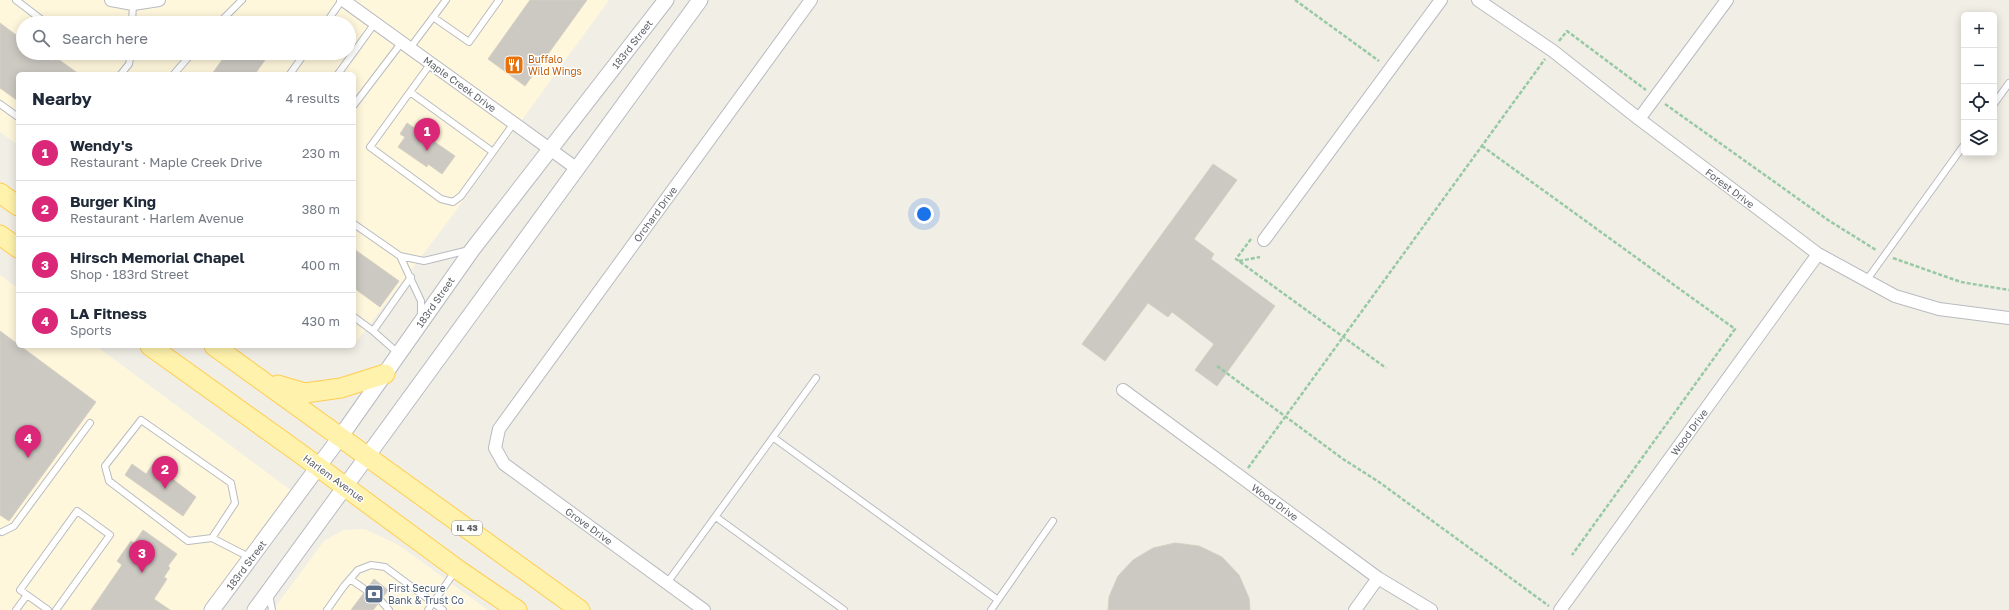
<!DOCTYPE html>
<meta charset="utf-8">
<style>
body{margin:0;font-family:"Golos Text",sans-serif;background:#f6f6f7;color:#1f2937}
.controls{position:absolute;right:12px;top:12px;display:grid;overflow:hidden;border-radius:6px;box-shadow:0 2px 10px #0003}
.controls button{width:36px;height:36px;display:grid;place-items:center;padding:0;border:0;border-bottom:1px solid #e0e1e3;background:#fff;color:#1f2937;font:20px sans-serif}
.you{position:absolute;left:924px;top:214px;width:14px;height:14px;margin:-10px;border:3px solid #fff;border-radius:50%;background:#1a73e8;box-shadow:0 0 0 6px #1a73e833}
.badge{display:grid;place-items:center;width:26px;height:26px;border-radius:50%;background:#db2777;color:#fff;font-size:13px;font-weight:700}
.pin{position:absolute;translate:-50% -33px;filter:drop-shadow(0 1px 2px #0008)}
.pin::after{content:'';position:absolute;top:21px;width:14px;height:12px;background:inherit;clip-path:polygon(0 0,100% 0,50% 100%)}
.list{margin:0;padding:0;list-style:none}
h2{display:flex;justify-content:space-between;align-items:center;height:52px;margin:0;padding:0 16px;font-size:17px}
h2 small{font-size:13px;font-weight:400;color:#747a83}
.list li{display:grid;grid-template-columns:26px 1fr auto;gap:12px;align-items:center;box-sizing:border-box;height:56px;padding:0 16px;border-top:1px solid #e0e1e3}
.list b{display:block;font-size:15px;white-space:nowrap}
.list p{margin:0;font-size:13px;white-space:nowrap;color:#747a83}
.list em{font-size:13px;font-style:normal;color:#747a83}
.icon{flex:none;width:22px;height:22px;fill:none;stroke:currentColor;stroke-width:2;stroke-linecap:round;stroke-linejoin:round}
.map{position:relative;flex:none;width:2009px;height:610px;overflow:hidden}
.search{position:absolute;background:#fff;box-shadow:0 2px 10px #0003;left:16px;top:16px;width:340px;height:44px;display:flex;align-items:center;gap:10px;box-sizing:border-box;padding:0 14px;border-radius:22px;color:#747a83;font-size:15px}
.panel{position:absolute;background:#fff;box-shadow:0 2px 10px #0003;left:16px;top:72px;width:340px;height:276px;border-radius:6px}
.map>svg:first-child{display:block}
.commercial{fill:#fff7dc;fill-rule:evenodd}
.building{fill:#ccc8c2;stroke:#d6d0c3}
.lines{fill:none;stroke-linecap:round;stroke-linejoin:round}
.service-casing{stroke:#b8bbc0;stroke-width:8}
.minor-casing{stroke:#b8bbc0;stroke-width:14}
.tertiary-casing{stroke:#b8bbc0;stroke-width:17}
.primary-casing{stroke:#fece52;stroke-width:21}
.path{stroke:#97c9a5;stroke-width:2.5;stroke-dasharray:4 2;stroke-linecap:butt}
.service{stroke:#fff;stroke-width:6}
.minor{stroke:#fff;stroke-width:12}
.tertiary{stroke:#fff;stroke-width:15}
.primary{stroke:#fff2ac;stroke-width:19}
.labels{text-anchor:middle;stroke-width:3;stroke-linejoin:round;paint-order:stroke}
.shield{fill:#fff;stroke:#8e9095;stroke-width:1}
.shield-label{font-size:9px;font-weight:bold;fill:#5d6167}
.street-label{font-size:10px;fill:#5d6167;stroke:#fff}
.food-label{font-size:10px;fill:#c56008;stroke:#fff;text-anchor:start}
.service-label{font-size:10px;fill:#4e5e75;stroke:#fff;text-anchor:start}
</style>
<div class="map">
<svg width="2009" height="610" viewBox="0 0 2009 610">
<rect width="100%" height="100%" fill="#f1eee5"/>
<path class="commercial" d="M0,0H609L449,220L357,341L354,340V74H18V145L0,132ZM23,23H349V53H23Z
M0,275L18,288V346H96L292,491L202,610H0Z
M364,529L397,544L488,610H273L324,541L343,530Z"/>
<path class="building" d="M530,0H587L525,86L488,59Z
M0,23L23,40V53H41L52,61L55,57L79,74H18V101L0,88Z
M227,53H270L255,74H212Z
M407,123L455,156L442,174L428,164L427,167L398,147L405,137L400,134Z
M1213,164L1237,180L1194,239L1214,254L1211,259L1275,306L1217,386L1195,370L1214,344L1172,312L1168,317L1148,303L1105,361L1082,344Z
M354,249L399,281L380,307L354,288Z
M0,331L96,402L9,521L0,515Z
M132,464L146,474L153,464L196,497L183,516L125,475Z
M143,530L177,554L168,566L170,568L164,577L167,579L154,599L170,610H91L122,565L117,561L131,541L134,543Z
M1175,543L1199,546L1222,557L1239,575L1249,598L1250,610H1108L1109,597L1118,576L1133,560L1153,548Z
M374,579L388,590L383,597L378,598V604L373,610H351L363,594L369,593V586Z"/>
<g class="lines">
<defs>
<path id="service" d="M16,0L42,20L50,23
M433,17L469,42L499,0
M132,23L133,4
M219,23L242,0
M326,23L342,0
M410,48L446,0
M121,74L129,64L131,53
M174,74L192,53
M290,74L305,53
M338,74L375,23
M410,92L493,152L461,196L453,202L441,199L370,147L431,63
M0,104L18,117
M1994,104L2009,83
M354,105L402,42
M493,152L514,123
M354,224L400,256L424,261L469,250
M400,256L421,301V316
M1866,281L1964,145
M354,317L373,331L399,354
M373,331L411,277
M774,438L998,600
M716,517L844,610
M2,532L14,526L90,423
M212,538L188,541L109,481L105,466L141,420L231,483L235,503L212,538L251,558
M350,579L366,590
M667,583L816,378
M269,594L272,610
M381,601L389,610
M16,610L27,595
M48,610L20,590L77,511L110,535L56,610
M327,610L344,586L358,570L371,565L385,567L443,610
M428,610L456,570
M991,610L1053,521"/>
<path id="minor" d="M111,0L133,4L159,0
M343,0L576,168
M1478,0L1553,51L1639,119L1818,254L1895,296L1939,309L2009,318
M1639,119L1727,0
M1264,240L1441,0
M1123,390L1378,578L1431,610
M704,610L504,464L495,448L499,429L811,0
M1355,610L1378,578
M1560,610L1818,254"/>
<path id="tertiary" d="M212,610L341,436L472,250L666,0
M255,610L700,0"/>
<path id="primary" d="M0,193L18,206
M0,235L18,248
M150,346L298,452L457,569L517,610
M214,346L580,610
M278,385L305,393L341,388L385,374"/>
</defs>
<use href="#service" class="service-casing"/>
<use href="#minor" class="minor-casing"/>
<use href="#tertiary" class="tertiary-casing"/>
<use href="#primary" class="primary-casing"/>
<path class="path" d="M1295,0L1379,61
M1559,41L1567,31L1646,90
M1665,104L1828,220L1876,250
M1482,146L1735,329L1572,555
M1251,239L1236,259L1386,368
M1893,258L1961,282L2009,290
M1239,261L1260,257
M1217,366L1343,459L1379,482L1549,606
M1248,468L1545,59"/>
<use href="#service" class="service"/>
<use href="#minor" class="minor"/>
<use href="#tertiary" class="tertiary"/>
<use href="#primary" class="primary"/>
</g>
<defs>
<symbol id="restaurant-square" viewBox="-11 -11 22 22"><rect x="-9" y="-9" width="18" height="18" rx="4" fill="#e8710a" stroke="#fff"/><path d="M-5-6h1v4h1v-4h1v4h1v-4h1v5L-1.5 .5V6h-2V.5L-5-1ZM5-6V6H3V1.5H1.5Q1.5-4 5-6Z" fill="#fff"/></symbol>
<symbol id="bank-square" viewBox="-11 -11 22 22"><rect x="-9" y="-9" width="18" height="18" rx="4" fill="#5c6f8a" stroke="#fff"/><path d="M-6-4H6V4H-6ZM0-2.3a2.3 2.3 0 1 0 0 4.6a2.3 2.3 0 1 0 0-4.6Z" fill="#fff"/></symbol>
</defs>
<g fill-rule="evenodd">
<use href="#restaurant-square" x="503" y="54" width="22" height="22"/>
<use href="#bank-square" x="363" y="583" width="22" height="22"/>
</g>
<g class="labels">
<rect class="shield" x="452" y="521" width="30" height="14" rx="3"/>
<g class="shield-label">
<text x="467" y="531">IL 43</text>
</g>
<g class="street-label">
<text transform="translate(632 44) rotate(-52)" y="4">183rd Street</text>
<text transform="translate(460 84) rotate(36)" y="4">Maple Creek Drive</text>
<text transform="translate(1730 188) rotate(37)" y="4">Forest Drive</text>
<text transform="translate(655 214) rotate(-54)" y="4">Orchard Drive</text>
<text transform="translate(435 302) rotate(-55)" y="4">183rd Street</text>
<text transform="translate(1689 432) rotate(-54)" y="4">Wood Drive</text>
<text transform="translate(334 478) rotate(36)" y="4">Harlem Avenue</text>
<text transform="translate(1275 502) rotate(36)" y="4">Wood Drive</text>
<text transform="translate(589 526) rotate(36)" y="4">Grove Drive</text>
<text transform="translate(246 565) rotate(-53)" y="4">183rd Street</text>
</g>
<g class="food-label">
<text x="528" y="63">Buffalo<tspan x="528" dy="12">Wild Wings</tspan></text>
</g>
<g class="service-label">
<text x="388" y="592">First Secure<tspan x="388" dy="12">Bank &amp; Trust Co</tspan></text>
</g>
</g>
</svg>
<div class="controls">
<button>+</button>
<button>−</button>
<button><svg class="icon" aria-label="locate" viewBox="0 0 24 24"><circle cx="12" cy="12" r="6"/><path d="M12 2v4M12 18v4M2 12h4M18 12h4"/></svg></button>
<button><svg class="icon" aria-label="layers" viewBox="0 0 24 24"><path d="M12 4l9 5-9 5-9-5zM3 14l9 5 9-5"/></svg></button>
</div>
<div class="you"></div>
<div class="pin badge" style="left:427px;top:151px">1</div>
<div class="pin badge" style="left:165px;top:489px">2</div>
<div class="pin badge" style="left:142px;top:573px">3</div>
<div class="pin badge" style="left:28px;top:458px">4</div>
<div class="search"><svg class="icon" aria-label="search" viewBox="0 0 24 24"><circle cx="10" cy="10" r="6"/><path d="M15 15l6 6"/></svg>Search here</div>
<section class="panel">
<h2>Nearby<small>4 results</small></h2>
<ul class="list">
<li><span class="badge">1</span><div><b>Wendy's</b><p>Restaurant · Maple Creek Drive</p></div><em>230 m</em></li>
<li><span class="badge">2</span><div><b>Burger King</b><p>Restaurant · Harlem Avenue</p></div><em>380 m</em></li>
<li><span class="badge">3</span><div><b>Hirsch Memorial Chapel</b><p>Shop · 183rd Street</p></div><em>400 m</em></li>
<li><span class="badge">4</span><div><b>LA Fitness</b><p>Sports</p></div><em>430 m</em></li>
</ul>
</section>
</div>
